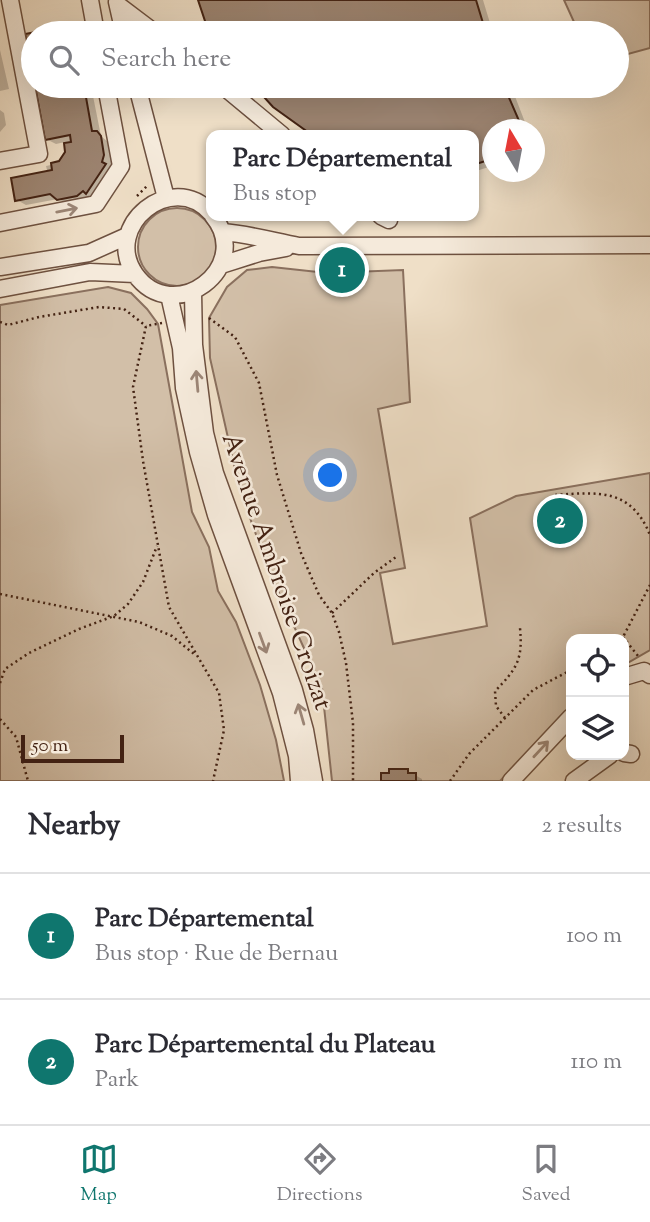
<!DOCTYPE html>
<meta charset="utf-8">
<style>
body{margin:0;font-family:"Sorts Mill Goudy",serif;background:#f7f7f7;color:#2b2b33}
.controls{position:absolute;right:21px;bottom:21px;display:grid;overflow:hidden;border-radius:14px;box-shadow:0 7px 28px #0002}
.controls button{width:63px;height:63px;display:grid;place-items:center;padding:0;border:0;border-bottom:2px solid #e1e1e2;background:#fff;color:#2b2b33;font:35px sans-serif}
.compass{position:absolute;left:482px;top:119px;width:63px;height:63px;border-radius:50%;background:#fff;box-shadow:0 7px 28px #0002;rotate:350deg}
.scale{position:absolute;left:21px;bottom:18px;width:103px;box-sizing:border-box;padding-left:7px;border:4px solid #432213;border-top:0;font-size:19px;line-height:24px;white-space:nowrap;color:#432213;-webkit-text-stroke:5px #f5eadb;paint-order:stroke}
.you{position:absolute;left:331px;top:476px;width:24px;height:24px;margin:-18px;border:5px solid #fff;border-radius:50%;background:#1a73e8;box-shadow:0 0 0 10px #1a73e833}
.badge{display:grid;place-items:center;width:46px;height:46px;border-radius:50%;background:#0f766e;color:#fff;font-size:23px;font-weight:700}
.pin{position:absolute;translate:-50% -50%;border:4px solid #fff;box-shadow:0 2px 7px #0006}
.popup{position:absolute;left:206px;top:130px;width:273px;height:91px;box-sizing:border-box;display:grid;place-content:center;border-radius:14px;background:#fff;filter:drop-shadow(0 2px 5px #0005);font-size:23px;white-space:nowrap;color:#7c7c81}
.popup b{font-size:26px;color:#2b2b33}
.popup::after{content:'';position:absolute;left:50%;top:100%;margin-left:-14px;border:14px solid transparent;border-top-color:#fff}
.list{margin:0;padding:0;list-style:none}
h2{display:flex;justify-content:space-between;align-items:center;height:91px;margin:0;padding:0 28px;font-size:30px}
h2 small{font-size:23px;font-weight:400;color:#7c7c81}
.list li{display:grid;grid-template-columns:46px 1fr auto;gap:21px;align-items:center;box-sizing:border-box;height:126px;padding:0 28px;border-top:2px solid #e1e1e2}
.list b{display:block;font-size:26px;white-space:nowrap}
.list p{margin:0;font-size:23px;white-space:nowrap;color:#7c7c81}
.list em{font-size:23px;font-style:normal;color:#7c7c81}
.icon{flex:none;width:38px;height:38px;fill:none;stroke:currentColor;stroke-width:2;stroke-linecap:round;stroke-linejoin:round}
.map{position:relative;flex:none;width:650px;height:781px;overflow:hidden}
.search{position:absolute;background:#fff;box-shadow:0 7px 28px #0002;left:21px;right:21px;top:21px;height:77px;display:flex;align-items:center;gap:18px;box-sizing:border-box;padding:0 24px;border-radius:38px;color:#7c7c81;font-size:26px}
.sheet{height:343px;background:#fff}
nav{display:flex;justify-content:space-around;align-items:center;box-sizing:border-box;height:98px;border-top:2px solid #e1e1e2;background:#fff;font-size:19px;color:#7c7c81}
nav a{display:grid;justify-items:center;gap:4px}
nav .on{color:#0f766e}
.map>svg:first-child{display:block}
.green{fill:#d2bfa8;stroke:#8a705e;stroke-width:2}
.shadow{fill:#0003}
.building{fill:#9c8471;stroke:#432213;stroke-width:2}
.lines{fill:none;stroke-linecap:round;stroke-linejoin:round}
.minor-casing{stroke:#6e5140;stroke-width:19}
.path{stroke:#432213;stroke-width:2.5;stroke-dasharray:2 3.5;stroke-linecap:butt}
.minor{stroke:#f5eadb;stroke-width:16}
.oneway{stroke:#9c8677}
.labels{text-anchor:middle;stroke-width:5;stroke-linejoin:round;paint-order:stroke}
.street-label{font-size:26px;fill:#432213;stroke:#f5eadb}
</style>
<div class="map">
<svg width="650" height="781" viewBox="0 0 650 781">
<rect width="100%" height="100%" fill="#efdfc7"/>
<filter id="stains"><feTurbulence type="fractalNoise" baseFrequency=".00286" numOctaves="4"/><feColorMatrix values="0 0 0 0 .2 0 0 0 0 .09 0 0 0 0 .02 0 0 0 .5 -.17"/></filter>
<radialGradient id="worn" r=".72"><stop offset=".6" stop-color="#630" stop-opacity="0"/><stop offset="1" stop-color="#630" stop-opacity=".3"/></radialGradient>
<path class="green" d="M564,0H650V48L617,57V33H579Z
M138 247a39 39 0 1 1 78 0a39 39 0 1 1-78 0Z
M272,267L327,273L403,270L410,402L378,409L405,568L380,573L393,644L487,626L470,518L516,496L650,473V650L624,665V639H571V707L500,781H332L322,688L274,582L252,524L235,469L210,358L209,318L227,287L247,270Z
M108,287L131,293L147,309L158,324L192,512L209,547L218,591L236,622L260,685L276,740L284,781H0V305Z"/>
<path class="shadow" d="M200,0H483L493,33H216L207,20Z
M72,27L81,33H39Z
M0,50L9,89L0,91Z
M36,86H91L101,136L109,143L113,161L111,169L93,196L86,201L68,204L58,199L26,205L17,200L51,172L47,170L46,166L60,163L67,152L65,142L56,144L46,139Z
M256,86H511L528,130H492V166L473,172V135H315L274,106Z
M0,110L4,113L6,125L0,132Z
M408,771L422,779V781H383V775Z"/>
<path class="building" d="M198,0H476L486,33H214L205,21Z
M72,25L74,33H33V79L25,34Z
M35,86H84L92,131H97L101,136L104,155L102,162L106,164L86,194L83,191L77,196L57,200L50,194L15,201L11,178L52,170L51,163L59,161L65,152L64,143L71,142L70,135L45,140Z
M254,86H504L523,130H492V159L473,165V135H312L273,107Z
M389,769H408V773H416V781H381V773H389Z"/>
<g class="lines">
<defs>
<path id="minor" d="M90,0L96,33
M117,2L124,33
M118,5L155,33
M137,86L166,198
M223,86L282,135
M0,161L39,154L10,0
M211,213C172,169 102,226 135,274C173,328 255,267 213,216
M381,216L389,220
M0,223L96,204L121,166L106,86
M223,232C248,234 273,241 299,246L650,245
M221,265L259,253L286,248
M0,267L89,253L127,236
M0,289L90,272L135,274
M193,292L194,345L205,433L215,473L294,690L305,730L314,781
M169,295L181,348L184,388L198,452L216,515L281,693L297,756L299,781
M624,677L644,671L650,675
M624,753L631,754
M511,781L571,717
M574,781L610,755"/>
</defs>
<use href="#minor" class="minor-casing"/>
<path class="path" d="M137,196L147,186
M209,318L235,337L259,383L277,475L301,553L319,595L332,613L339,632L346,663L353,723V781
M0,322L8,325L39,317L99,307L124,309L146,326
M162,323L146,326L133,387L143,461L169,607L219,693L224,730L213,781
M555,495C598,492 631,488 650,535
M0,594L139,622L172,636L194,654
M332,613L374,573L396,557
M623,637L638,656
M620,639L623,637L650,585
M0,683L5,669L29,653L79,629L114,616L128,604L143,582L157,546
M505,718L496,706L495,691C517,669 523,659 520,628
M0,719L16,737L28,781
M450,781L469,754L533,690L571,670"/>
<use href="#minor" class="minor"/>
</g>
<defs><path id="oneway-shaft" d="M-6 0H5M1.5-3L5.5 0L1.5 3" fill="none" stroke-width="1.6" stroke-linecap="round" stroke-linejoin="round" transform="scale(1.75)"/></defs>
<g class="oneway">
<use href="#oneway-shaft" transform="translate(67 210) rotate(-11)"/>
<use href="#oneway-shaft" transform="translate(197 381) rotate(-95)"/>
<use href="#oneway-shaft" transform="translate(263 643) rotate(70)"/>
<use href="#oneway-shaft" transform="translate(301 714) rotate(-106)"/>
<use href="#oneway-shaft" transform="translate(541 749) rotate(-47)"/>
</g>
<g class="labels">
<g class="street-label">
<text transform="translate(278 571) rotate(71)" y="9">Avenue Ambroise Croizat</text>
</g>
</g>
<rect width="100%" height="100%" filter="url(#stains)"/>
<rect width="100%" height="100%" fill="url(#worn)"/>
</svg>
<div class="controls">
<button><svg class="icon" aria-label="locate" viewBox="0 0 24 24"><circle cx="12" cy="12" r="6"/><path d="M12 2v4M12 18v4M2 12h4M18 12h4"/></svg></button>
<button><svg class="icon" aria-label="layers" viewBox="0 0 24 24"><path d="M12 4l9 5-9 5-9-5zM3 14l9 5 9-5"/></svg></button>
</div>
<svg class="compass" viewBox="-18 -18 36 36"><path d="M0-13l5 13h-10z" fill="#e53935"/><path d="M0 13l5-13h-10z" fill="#7c7c81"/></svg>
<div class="scale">50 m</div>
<div class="you"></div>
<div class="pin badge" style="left:342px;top:270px">1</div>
<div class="popup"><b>Parc Départemental</b>Bus stop</div>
<div class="pin badge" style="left:560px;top:521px">2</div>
<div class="search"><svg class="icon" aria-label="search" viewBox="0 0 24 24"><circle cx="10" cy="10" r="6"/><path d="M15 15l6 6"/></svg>Search here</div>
</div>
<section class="sheet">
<h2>Nearby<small>2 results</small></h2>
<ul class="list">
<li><span class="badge">1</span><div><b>Parc Départemental</b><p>Bus stop · Rue de Bernau</p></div><em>100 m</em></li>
<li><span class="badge">2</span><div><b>Parc Départemental du Plateau</b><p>Park</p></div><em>110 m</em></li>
</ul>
</section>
<nav>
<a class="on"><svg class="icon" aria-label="map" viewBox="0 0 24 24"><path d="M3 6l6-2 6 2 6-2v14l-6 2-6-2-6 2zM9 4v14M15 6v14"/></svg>Map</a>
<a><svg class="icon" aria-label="directions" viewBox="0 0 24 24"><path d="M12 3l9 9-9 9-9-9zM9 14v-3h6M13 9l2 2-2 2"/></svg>Directions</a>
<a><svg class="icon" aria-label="saved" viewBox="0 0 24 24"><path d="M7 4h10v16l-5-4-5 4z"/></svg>Saved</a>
</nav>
